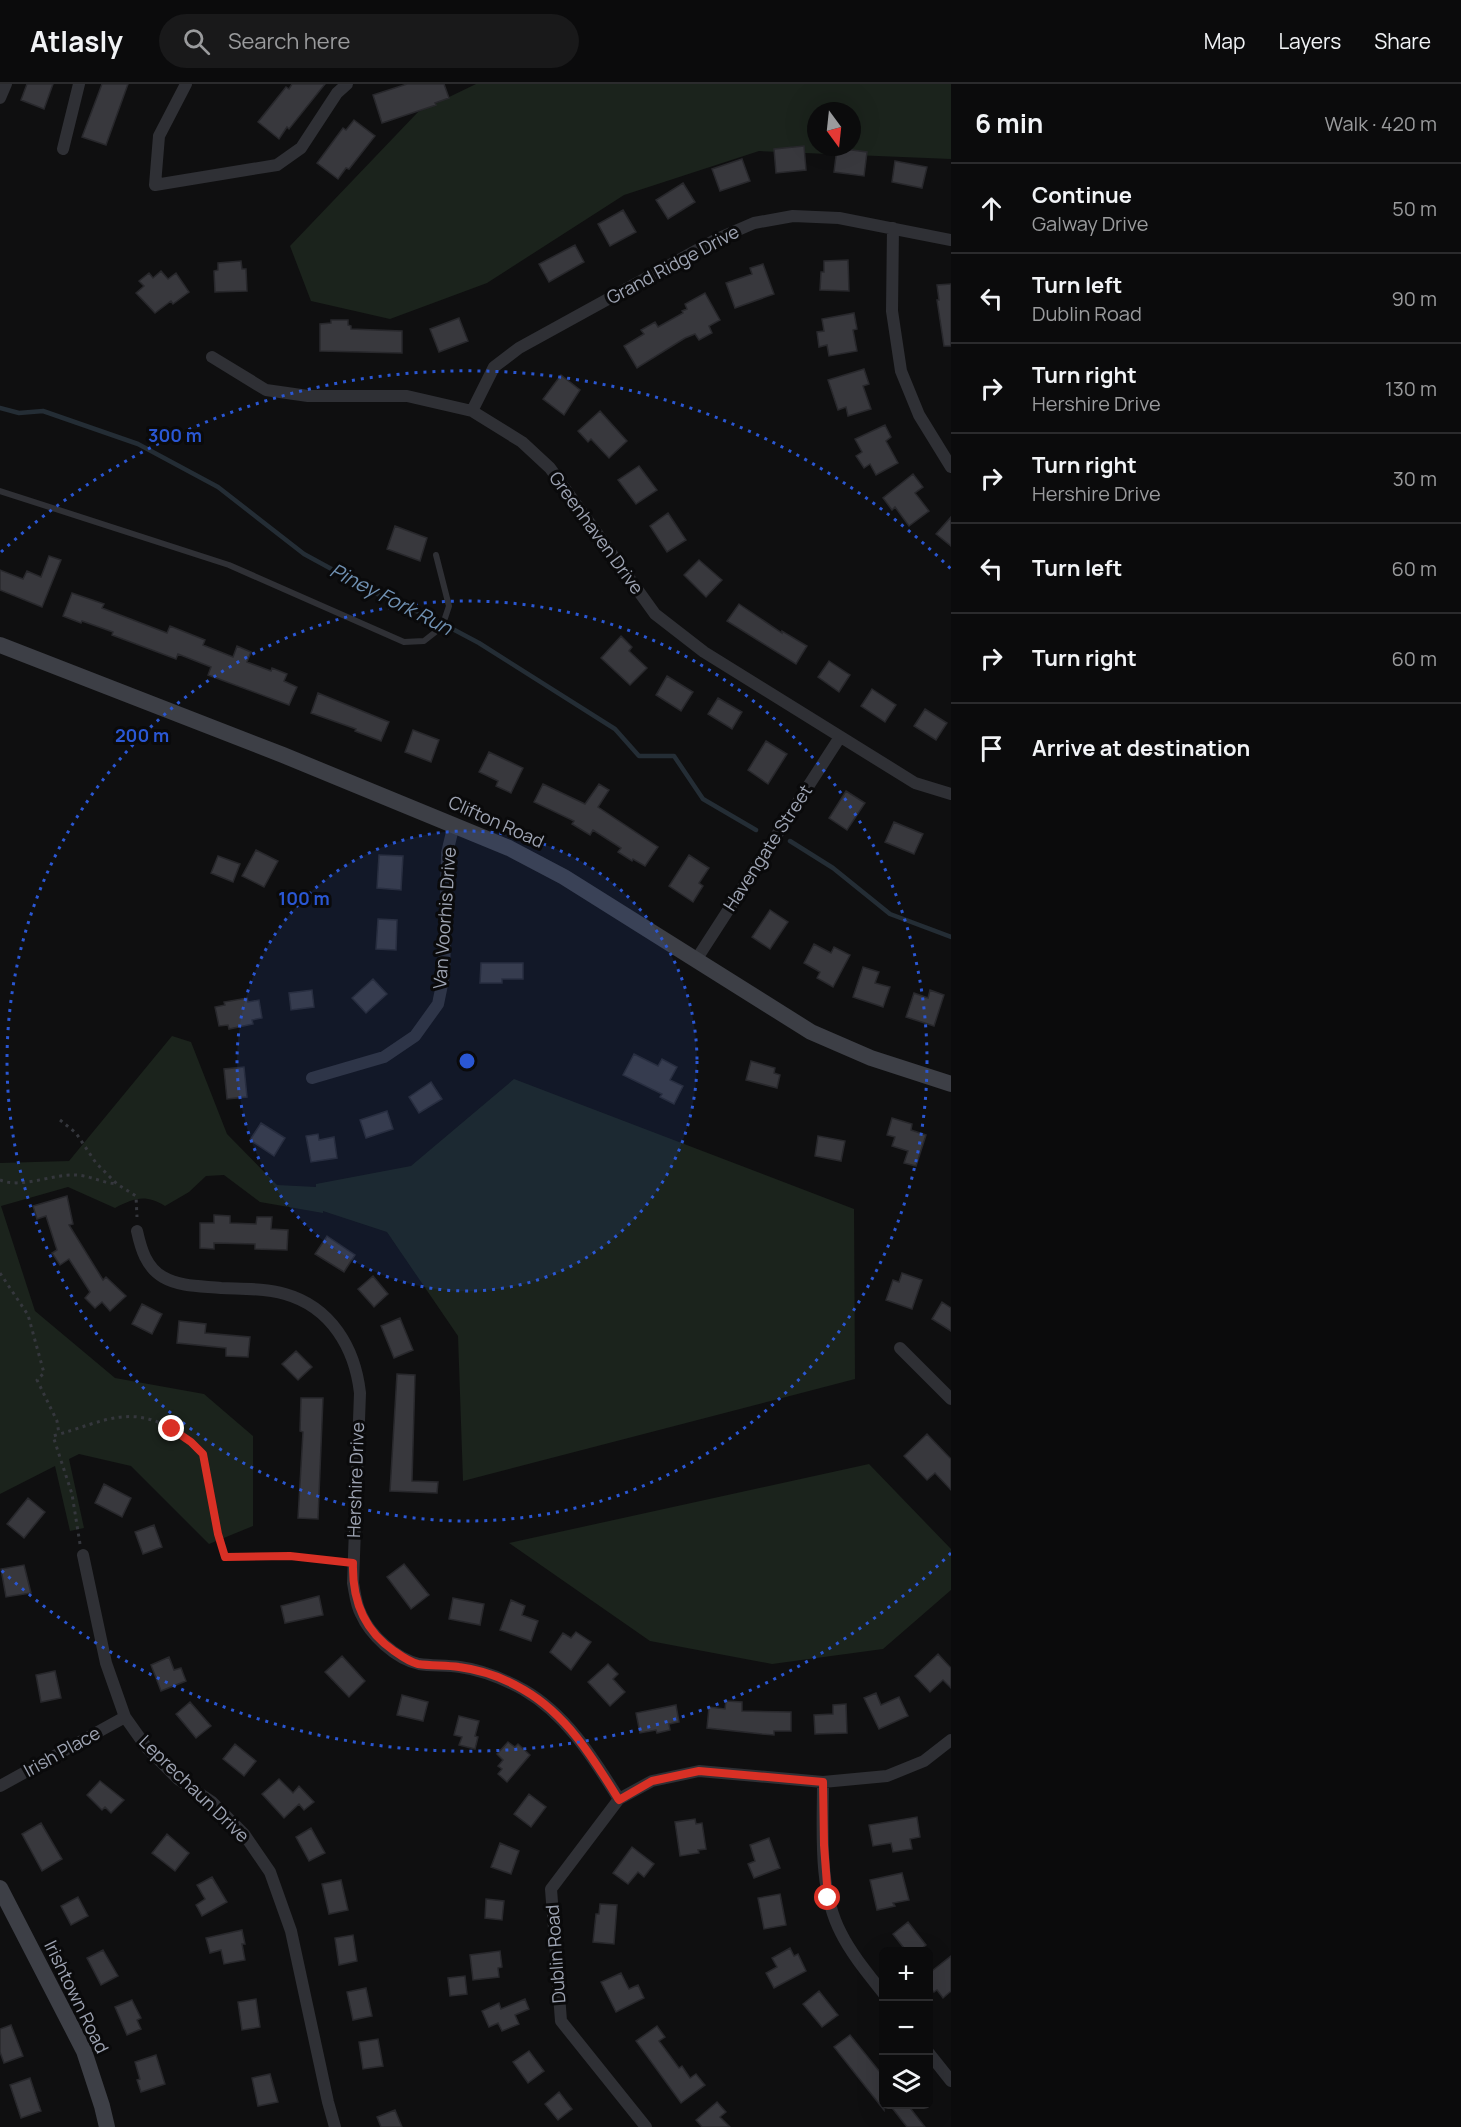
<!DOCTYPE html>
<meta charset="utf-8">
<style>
body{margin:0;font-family:Manrope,sans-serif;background:#19191a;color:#f1f3f6}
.controls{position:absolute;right:18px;bottom:18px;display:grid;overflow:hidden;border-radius:9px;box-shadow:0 6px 24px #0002}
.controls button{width:54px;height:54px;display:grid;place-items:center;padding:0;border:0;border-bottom:2px solid #2b2b2d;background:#0b0b0c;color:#f1f3f6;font:30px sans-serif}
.compass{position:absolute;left:807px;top:18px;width:54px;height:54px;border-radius:50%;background:#0b0b0c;box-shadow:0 6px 24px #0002;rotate:165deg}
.stop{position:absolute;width:18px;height:18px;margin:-14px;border:4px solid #d93025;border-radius:50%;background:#fff}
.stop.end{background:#d93025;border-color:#fff;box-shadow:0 2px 6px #0008}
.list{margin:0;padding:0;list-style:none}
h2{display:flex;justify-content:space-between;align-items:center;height:78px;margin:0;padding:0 24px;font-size:26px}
h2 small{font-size:20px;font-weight:400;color:#9a9b9d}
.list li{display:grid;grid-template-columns:39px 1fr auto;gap:18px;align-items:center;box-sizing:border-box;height:90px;padding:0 24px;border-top:2px solid #2b2b2d}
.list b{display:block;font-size:22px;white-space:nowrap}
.list p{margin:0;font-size:20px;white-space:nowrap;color:#9a9b9d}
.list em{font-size:20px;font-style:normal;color:#9a9b9d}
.icon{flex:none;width:33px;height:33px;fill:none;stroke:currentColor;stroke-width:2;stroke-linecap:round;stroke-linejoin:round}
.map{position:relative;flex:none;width:951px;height:2043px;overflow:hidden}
header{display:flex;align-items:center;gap:36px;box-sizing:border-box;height:84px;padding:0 30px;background:#0b0b0c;border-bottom:2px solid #2b2b2d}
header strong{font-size:28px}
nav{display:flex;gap:33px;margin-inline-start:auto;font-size:21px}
.search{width:420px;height:54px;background:#19191a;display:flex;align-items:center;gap:15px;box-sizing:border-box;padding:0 21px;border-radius:33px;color:#9a9b9d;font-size:22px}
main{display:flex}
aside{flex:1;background:#0b0b0c}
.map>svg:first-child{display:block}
.green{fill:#1b231c;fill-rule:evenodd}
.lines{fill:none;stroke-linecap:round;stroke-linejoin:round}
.stream{stroke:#242d35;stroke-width:4.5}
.building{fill:#38383d;stroke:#28282c;stroke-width:1.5}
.path{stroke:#35373d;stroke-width:3;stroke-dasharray:3 4.5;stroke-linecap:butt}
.lane{stroke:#2f3035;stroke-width:6}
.street{stroke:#2f3035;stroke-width:12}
.secondary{stroke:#3d3f46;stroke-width:16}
.route{stroke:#d93025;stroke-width:8}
.ring{fill:none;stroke:#2a57d4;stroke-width:3;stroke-dasharray:3 6}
.labels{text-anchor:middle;stroke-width:6;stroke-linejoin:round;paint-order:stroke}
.street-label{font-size:18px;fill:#9ea4b3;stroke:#0a0a0b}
.water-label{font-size:20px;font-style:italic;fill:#7091b3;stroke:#0a0a0b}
.centre{fill:#2a57d4;stroke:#0a0a0b;stroke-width:3}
.ring-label{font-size:18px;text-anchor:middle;font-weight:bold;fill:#2a57d4;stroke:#0a0a0b;stroke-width:6;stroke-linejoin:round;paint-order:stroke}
</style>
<header>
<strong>Atlasly</strong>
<div class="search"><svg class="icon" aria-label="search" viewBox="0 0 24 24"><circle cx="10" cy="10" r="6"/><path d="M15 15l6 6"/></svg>Search here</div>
<nav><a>Map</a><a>Layers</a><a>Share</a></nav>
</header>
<main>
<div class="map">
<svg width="951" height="2043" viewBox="0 0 951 2043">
<rect width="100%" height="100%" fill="#0f0f10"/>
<path class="green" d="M476,0H951V75L759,67L624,111L487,199L390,235L311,217L290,162L418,28ZM816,27H852V63H816Z
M172,952L191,958L227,1050L277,1101L316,1103V1100L411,1082L514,995L854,1125L855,1295L463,1397L458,1252L387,1148L323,1127V1129L260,1118L224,1091L206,1092L189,1108L165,1122C145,1110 135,1114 115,1124L68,1103L1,1122L35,1227L115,1294L204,1310L253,1352V1442L209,1460L131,1382L79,1370L69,1375L84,1444L70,1447L55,1382L0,1410V1079L69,1077Z
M869,1380L951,1465V1506L883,1565L772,1580L650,1557L509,1459Z"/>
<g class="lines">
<path class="stream" d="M0,324L19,329L43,327L138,360L218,403L304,470L381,512L432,534L479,559L615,645L639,672H674L703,715L756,746
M790,757L833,784L890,830L951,853"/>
</g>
<path class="building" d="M27,0H53L44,25L21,16Z
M102,0H128L106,61L82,53Z
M292,0H325L289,45L287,43L279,55L258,38L286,3L289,5Z
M407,0H444L449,14L435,19L436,21L382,39L373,11Z
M354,36L375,52L349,85L346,84L338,95L317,79L343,44L346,46Z
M804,62L806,86L776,89L774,65Z
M837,64L867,68L864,92L834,88Z
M742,75L750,97L720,107L712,85Z
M895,77L927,83L922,104L892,98Z
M683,99L695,118L668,135L656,116Z
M623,126L636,148L610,162L598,140Z
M575,161L584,178L549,198L539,180Z
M848,176L849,207L820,206L821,188H824V177Z
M241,177L242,185H246L247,207L215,208L214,187L218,186V179Z
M763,180L774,210L735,224L726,199L752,190L750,184Z
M161,187L168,195L176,189L189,208L173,220L171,217L155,229L136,209L144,202L139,197L149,189L153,194Z
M951,200V262H944L937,216H939L937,201Z
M705,209L720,236L709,242L712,249L699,256L695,250L685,254L637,284L624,262L644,250L641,246L655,238L658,243L683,229L682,227L687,225L685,220Z
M854,229L857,245L853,246L857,267L829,272L827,261L819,263L817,248L824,247L822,235Z
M459,234L468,257L439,268L430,245Z
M331,236H348V241L351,242V245L402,247V269L320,267V240L331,239Z
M864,285L869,300L863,302L871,325L848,332L846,323L838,326L828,296Z
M561,291L580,306L564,331L543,315Z
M600,327L627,357L609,374L591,355L588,358L578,347Z
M885,341L891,353L886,357L898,379L876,391L870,380L864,384L856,372L862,368L855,355Z
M639,382L657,406L636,420L618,396Z
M913,390L923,403L915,409L929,427L909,442L895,423L892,426L883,414Z
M668,429L686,456L667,468L650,442Z
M951,433V462L936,450Z
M395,442L427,454L420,477L387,465Z
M49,472L61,476L42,523L0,506V486L23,495L27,487L41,493Z
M699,476L722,496L706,513L684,491Z
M72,509L104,520L102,524L167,549L170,542L205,556L203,561L233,573L237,562L251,568L247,578L271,587L272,584L287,590L284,597L297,603L289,621L208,591L211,583L178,570L176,575L112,551L113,548L82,537L81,539L63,532Z
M739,520L782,549V547L807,562L796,580L727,537Z
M621,552L632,563L629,567L647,584L630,601L601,574Z
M829,577L850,591L839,608L818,593Z
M667,592L693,608L681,627L656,611Z
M872,605L896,621L885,638L861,622Z
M318,609L389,638L381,657L355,647L356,645L311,629Z
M718,614L742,628L732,645L708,630Z
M925,625L947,639L936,656L914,642Z
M413,646L439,656L431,678L405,668Z
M766,657L787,670L768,700L748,686Z
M489,668L523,684L511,709L496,702L498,697L479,688Z
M543,700L585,720L599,700L609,706L598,723L658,763L645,782L633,775L632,777L618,768L621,764L593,746L590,751L572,740L574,737L534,718Z
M846,707L865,719L847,746L829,734Z
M894,738L923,750L914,770L885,758Z
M256,766L278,777L264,803L242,792Z
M379,771L403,772L401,806L377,804Z
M689,771L709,784L699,799L703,802L693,818L669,802Z
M218,772L240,780L233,798L211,789Z
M770,826L788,838L770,865L752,853Z
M378,835L397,836L396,866L376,865Z
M814,860L831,869L834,863L850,871L833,903L817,894L820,888L804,879Z
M481,879H523V895H502V899H480Z
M863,883L879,888L875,899L890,903L883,923L853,913Z
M373,895L387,910L366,929L352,914Z
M312,906L314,923L291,926L289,909Z
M930,906L944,911L934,942L906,933L914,909L928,914Z
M247,914L248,918L259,916L262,934L252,936L253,940L229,945L228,941L219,942L215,923L225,921L224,918Z
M634,970L658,982L662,975L677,983L670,996L683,1002L674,1020L660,1013L662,1010L623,991Z
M751,977L775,984L774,989L780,991L777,1004L746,996Z
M244,983L247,1013L227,1015L224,985Z
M431,998L442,1015L419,1029L409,1013Z
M387,1027L393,1045L366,1054L360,1036Z
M892,1034L912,1040L911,1046L926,1051L916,1082L904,1079L908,1067L892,1062L895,1053L887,1051Z
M261,1039L285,1054L274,1072L250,1056Z
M318,1050L319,1056L334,1053L337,1074L311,1078L306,1052Z
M818,1052L845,1057L841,1077L815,1072Z
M67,1112L73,1140L69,1141L103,1196L106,1193L126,1212L110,1227L102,1218L95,1224L85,1214L90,1208L69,1175L60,1181L52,1169L57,1166L46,1132L37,1135L33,1122Z
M214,1131L230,1132V1139L256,1140L257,1133H272L271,1145L288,1146L287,1166L255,1165V1160L214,1159V1165L200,1164V1139H214Z
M327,1152L355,1171L344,1188L315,1170Z
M902,1189L922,1196L912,1225L886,1216L893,1196L899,1198Z
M373,1192L388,1210L374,1223L358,1205Z
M942,1218L951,1224V1247L932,1235Z
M142,1220L162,1230L152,1250L132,1240Z
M400,1234L413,1266L394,1274L381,1242Z
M179,1237L206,1240L205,1249L250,1253L248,1273L226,1272V1264L177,1259Z
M296,1267L312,1283L298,1296L282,1280Z
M397,1290L415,1291L412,1397L438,1398L437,1409L390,1407Z
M301,1314H323L318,1435L298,1434L303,1348L300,1347Z
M927,1350L951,1375V1406L935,1389L927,1396L904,1372Z
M104,1400L131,1414L122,1433L95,1419Z
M28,1414L45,1428L24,1454L7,1440Z
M154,1441L162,1463L143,1470L135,1448Z
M404,1480L429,1511L411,1525L387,1493Z
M24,1481L31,1509L6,1513L1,1485Z
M319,1512L323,1531L285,1539L281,1522Z
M453,1514L484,1520L480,1541L449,1535Z
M511,1516L525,1522L522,1531L538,1537L531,1557L500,1546Z
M576,1548L591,1558L571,1586L550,1568L563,1549L571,1554Z
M938,1570L951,1584V1604L943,1596L930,1608L915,1592Z
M342,1572L365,1597L349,1613L325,1588Z
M169,1573L174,1586L181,1584L186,1597L161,1607L151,1581Z
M608,1580L618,1590L613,1595L625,1608L610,1622L588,1598Z
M55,1587L61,1614L41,1618L36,1591Z
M876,1609L881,1621L899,1613L908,1632L879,1645L864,1614Z
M402,1611L428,1618L423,1637L397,1631Z
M726,1617L742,1618V1627L791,1628V1647H774V1651L762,1650L707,1644L709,1623L725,1625Z
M190,1618L211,1642L196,1654L176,1630Z
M846,1620L847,1649L815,1650L814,1631L833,1630V1621Z
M676,1621L679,1638L669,1640L670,1646L657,1649L656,1646L640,1649L636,1629Z
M459,1632L479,1637L475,1652L478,1653L475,1665L459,1661L462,1653L454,1651Z
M508,1658L515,1663L518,1660L530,1671L507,1698L498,1690L502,1685L498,1682L503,1676L497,1670Z
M235,1660L256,1677L244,1692L223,1675Z
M279,1695L293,1709L299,1702L314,1718L304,1726L299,1720L284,1734L262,1710Z
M100,1697L124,1716L111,1729L105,1723L102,1726L87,1711Z
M529,1710L546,1723L531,1743L514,1730Z
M917,1733L920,1753L910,1755L912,1765L893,1768L891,1759L873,1762L869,1741Z
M695,1735L696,1740L702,1739L706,1765L698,1766L699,1769L680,1772L675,1738Z
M41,1739L62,1775L42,1787L22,1750Z
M311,1744L325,1769L309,1777L296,1753Z
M167,1750L189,1769L175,1787L152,1769Z
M769,1754L780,1784L754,1794L748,1780L755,1777L750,1761Z
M500,1759L519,1767L511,1790L491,1783Z
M632,1763L654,1780L644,1793L638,1788L628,1800L613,1789Z
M902,1789L909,1816L893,1819L895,1822L877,1826L870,1796Z
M212,1793L227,1818L202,1832L196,1821L205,1815L197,1801Z
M341,1796L348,1826L329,1830L322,1800Z
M780,1810L786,1841L764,1845L758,1814Z
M78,1813L88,1832L71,1841L61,1822Z
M486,1815L504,1817L502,1836L485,1834Z
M600,1820L617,1821L614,1860L593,1858L596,1830H599Z
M908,1838L926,1861L918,1868H907L893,1850Z
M242,1846L245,1860H242L245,1876L224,1880L221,1866L210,1869L206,1854Z
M353,1851L357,1877L339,1881L335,1854Z
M790,1864L794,1872L798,1870L806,1887L774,1904L766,1889L777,1883L772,1874Z
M103,1866L118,1892L101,1901L87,1874Z
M500,1867L502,1883L498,1884L499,1893L473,1896L470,1871Z
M951,1872V1907L943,1914L937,1906L934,1908L928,1902V1890Z
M621,1889L629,1905L638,1901L644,1914L616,1928L601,1898Z
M465,1892L467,1910L450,1912L448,1894Z
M366,1904L372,1932L353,1936L347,1908Z
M819,1907L838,1931L822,1943L803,1920Z
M256,1915L260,1943L242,1946L238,1918Z
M525,1915L529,1925L515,1931L519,1940L502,1947L498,1939L489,1943L482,1927L499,1919L501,1925Z
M132,1916L141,1934L137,1936L141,1945L127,1951L115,1923Z
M11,1941L23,1972L4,1979L0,1968V1945Z
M657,1942L665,1953L659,1957L679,1984L682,1982L690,1994L696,1990L705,2001L681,2019L636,1957Z
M850,1951L884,1993V2026L834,1963Z
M378,1955L383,1982L363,1985L359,1958Z
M529,1967L544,1987L528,1999L513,1978Z
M156,1971L165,2000L141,2008L137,1996L140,1995L135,1978Z
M270,1990L278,2018L258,2022L252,1994Z
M30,1994L41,2027L21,2034L10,2001Z
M559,2008L572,2025L558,2036L545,2020Z
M717,2018L726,2028L720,2033L730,2043H702L696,2036Z
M889,2020H907L925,2043H907Z
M395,2026L402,2043H381L377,2033Z"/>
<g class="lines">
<path class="path" d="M60,1036L76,1049L96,1079L117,1100L136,1112L137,1133
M0,1096C21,1105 52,1090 75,1091C88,1091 103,1099 117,1100
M0,1189L28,1231L44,1289L37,1296L57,1337L59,1350
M80,1460L72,1410L53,1352C106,1337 133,1317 183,1352C191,1358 202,1364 205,1375C215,1406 211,1443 225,1473L280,1471L342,1478"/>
<path class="lane" d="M0,407L229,481L404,558L424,557L438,546L445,534L449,522L436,471"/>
<path class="street" d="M186,0L159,52L155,101L277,81L301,64L337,9L347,0
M0,14L6,0
M63,65L79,0
M893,144L892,227L901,287L919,331L951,383
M212,273L266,306L308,312H407L472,327L522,358L550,384L655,530L704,568L915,699L951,710
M472,327L494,283L519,264L717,155L754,139L793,132L839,134L951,156
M696,876L840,653
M312,994L384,973L415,952L438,920L444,891L447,769L454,740
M137,1147C141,1165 146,1183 163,1193C180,1203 202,1202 221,1204C242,1205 265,1204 285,1210C331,1223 355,1264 360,1309L353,1499C355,1509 356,1521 361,1530C370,1551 396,1575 419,1580C432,1582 446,1581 460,1583C482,1586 504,1595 524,1606C567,1631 593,1674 619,1715
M900,1264L951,1315
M83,1471L106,1579L125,1633L147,1664L178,1695L212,1718L244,1750L270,1788L291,1847L328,2018L335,2043
M823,1698C823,1747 818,1805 841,1849C852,1871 869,1891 884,1910
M0,1702L125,1633
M928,1968L951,1997
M646,2043L561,1937L551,1805L619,1715L652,1697L699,1687L823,1698L887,1692L924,1677L951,1656"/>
<path class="secondary" d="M0,561L283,671L509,764L564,793L811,948L871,974L951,1000
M0,1804L84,1967L102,2022L107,2043"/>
</g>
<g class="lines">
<path class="route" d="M172,1345L191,1358L203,1370L218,1450L225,1473L290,1472L353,1479C352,1515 363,1546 394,1567C401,1572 409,1578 418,1580C431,1582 446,1581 459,1583C482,1586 504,1594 524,1606C567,1631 593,1674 619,1716L652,1697L699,1687L823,1698L824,1761L828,1814"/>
</g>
<circle cx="467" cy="977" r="230" fill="#2a57d4" fill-opacity=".12"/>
<g class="ring">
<circle cx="467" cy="977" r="230"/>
<circle cx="467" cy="977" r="460"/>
<path d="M951 1469A690 690 0 0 1 1 1486M1 468A690 690 0 0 1 951 485"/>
</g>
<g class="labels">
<g class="street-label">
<text transform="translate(673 181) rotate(-28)" y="6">Grand Ridge Drive</text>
<text transform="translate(596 449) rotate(54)" y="6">Greenhaven Drive</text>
<text transform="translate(496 738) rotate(24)" y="6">Clifton Road</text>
<text transform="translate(768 764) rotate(-57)" y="6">Havengate Street</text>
<text transform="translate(445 834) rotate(-86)" y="6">Van Voorhis Drive</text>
<text transform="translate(356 1396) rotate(-88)" y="6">Hershire Drive</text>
<text transform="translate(62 1668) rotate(-29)" y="6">Irish Place</text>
<text transform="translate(194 1705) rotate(44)" y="6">Leprechaun Drive</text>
<text transform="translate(556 1870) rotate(-94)" y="6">Dublin Road</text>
<text transform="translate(76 1913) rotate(64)" y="6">Irishtown Road</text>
</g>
<g class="water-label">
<text transform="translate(391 515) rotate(27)" y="7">Piney Fork Run</text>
</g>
</g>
<circle cx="467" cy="977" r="9" class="centre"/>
<g class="ring-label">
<text x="175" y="358">300 m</text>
<text x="142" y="658">200 m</text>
<text x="304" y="821">100 m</text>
</g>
</svg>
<div class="controls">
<button>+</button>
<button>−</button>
<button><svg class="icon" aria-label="layers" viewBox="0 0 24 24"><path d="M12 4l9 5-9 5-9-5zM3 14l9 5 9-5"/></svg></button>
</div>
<svg class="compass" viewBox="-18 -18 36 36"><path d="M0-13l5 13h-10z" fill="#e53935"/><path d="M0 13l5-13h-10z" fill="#9a9b9d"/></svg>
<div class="stop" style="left:828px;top:1814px"></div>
<div class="stop end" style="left:172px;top:1345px"></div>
</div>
<aside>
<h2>6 min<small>Walk · 420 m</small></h2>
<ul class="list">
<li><svg class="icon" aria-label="ahead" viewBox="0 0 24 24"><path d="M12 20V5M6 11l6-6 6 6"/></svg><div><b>Continue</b><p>Galway Drive</p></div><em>50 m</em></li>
<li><svg class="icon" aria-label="left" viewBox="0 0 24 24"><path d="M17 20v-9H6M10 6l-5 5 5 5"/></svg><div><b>Turn left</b><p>Dublin Road</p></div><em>90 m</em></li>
<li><svg class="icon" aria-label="right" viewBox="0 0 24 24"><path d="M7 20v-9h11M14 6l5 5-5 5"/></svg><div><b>Turn right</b><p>Hershire Drive</p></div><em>130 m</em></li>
<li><svg class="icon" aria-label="right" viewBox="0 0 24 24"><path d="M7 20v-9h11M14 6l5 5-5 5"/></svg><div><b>Turn right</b><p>Hershire Drive</p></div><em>30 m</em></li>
<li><svg class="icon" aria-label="left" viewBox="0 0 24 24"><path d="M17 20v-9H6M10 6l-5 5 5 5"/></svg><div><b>Turn left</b></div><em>60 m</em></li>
<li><svg class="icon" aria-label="right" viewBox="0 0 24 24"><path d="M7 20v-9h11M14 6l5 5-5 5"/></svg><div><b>Turn right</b></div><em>60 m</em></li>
<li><svg class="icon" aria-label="arrive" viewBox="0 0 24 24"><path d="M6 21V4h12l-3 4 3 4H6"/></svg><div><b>Arrive at destination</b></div></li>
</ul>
</aside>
</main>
